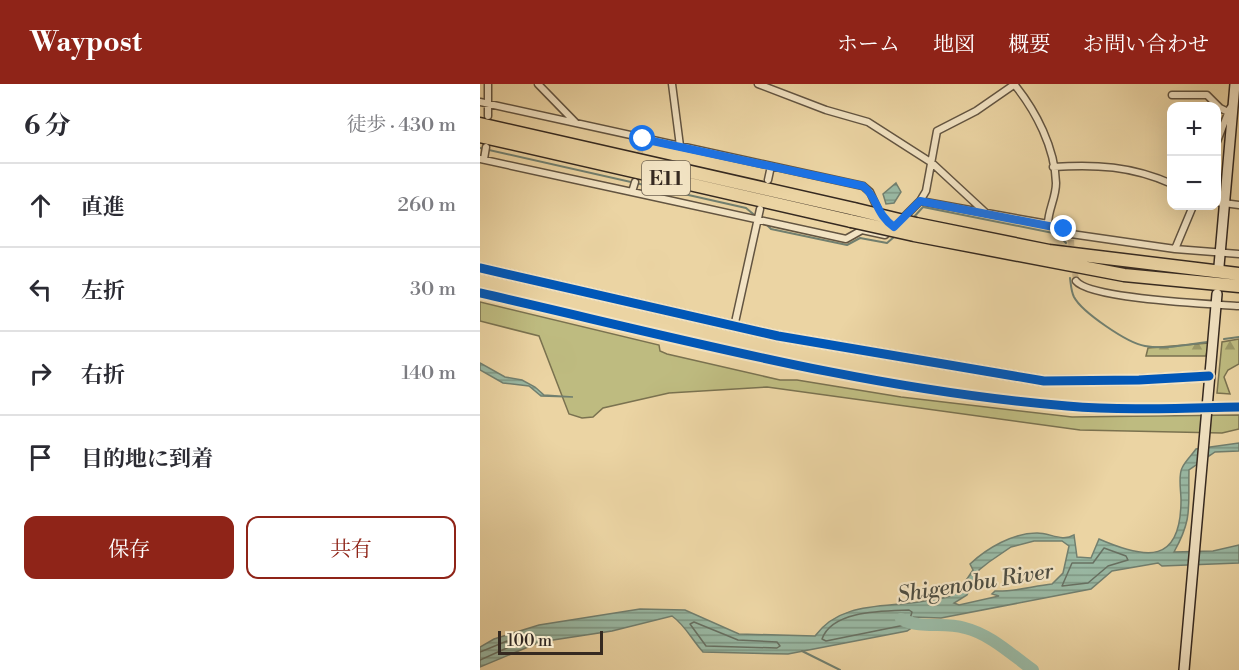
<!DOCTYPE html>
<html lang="ja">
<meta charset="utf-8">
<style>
body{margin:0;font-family:"Libre Bodoni","Noto Serif JP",serif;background:#f2f2f3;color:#2b2b33}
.controls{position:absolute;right:18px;top:18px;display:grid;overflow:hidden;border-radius:12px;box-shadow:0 6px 24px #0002}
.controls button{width:54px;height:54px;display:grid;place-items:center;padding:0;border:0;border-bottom:2px solid #e1e1e2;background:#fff;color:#2b2b33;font:30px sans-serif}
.scale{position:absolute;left:18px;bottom:15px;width:105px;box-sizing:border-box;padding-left:6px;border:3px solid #352920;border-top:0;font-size:16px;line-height:21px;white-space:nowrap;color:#352920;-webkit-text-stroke:4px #f2e3c3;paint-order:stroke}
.stop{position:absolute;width:18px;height:18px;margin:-14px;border:4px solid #1a73e8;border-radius:50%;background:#fff}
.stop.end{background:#1a73e8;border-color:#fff;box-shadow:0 2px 6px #0008}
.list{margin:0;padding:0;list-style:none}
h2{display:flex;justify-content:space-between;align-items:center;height:78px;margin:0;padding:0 24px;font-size:26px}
h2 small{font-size:20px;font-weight:400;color:#7c7c81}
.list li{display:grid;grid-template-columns:39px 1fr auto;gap:18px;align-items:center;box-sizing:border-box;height:84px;padding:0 24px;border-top:2px solid #e1e1e2}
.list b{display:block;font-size:22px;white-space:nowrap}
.list em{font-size:20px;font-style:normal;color:#7c7c81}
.actions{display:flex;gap:12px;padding:18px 24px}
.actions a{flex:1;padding:14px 0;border:2px solid #8f2418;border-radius:12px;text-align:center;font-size:21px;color:#8f2418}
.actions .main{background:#8f2418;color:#fff}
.icon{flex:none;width:33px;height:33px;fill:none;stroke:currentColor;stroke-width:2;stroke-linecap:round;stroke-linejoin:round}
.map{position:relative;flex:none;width:759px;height:586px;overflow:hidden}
header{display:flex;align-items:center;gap:36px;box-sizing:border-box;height:84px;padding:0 30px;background:#8f2418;color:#fff}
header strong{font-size:28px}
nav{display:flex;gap:33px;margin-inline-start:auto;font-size:21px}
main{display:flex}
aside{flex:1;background:#fff}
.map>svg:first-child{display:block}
.grass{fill:#bebb80;stroke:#7a7250;stroke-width:1.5}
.forest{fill:url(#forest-firs);stroke:#7a7250;stroke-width:1.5}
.water{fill:url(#water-rules);stroke:#717f6f;stroke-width:1.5;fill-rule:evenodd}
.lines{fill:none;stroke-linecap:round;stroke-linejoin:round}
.shore{stroke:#677062;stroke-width:1.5}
.stream{stroke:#717f6f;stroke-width:2}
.river{stroke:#99b8a3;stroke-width:12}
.street-tunnel{stroke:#c7b289;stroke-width:6;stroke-dasharray:6 3;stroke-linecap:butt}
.street-casing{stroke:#625441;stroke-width:9}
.secondary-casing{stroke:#352920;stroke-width:12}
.highway-casing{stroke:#352920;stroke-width:15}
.street{stroke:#f2e3c3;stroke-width:6}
.secondary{stroke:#f2e3c3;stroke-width:9}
.highway{stroke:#ebd4a3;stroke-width:12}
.highway-bridge-casing{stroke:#352920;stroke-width:15;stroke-linecap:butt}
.highway-bridge{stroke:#ebd4a3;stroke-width:12}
.cycleway-casing{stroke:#f2e3c3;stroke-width:13}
.cycleway{stroke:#0057b8;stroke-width:9}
.route{stroke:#1a73e8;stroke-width:8}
.labels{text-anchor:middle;stroke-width:4.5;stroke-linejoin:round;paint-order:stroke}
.shield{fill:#f2e3c3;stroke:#6e6151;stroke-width:1.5}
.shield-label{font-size:20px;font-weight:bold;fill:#352920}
.water-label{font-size:22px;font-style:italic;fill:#4e4d41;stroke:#f2e3c3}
</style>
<header>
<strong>Waypost</strong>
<nav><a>ホーム</a><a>地図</a><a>概要</a><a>お問い合わせ</a></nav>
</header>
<main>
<aside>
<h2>6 分<small>徒歩 · 430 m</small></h2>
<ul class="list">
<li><svg class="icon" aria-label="ahead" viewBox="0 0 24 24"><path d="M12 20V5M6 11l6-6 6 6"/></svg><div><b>直進</b></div><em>260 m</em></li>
<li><svg class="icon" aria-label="left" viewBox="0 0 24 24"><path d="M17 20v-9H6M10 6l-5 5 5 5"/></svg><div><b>左折</b></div><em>30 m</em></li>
<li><svg class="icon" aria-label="right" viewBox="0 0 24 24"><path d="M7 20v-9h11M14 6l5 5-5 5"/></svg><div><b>右折</b></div><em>140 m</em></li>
<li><svg class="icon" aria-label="arrive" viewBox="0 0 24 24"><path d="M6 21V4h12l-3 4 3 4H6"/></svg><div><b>目的地に到着</b></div></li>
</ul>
<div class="actions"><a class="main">保存</a><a>共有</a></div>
</aside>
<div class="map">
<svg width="759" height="586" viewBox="0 0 759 586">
<defs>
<pattern id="forest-firs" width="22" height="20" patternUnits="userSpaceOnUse" patternTransform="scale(1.5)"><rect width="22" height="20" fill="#bebb80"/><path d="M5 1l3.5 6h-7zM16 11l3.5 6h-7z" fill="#9b9868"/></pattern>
<pattern id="water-rules" width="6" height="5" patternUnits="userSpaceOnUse" patternTransform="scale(1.5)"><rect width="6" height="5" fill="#99b8a3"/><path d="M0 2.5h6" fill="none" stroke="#7e9684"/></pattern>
</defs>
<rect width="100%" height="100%" fill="#ebd4a3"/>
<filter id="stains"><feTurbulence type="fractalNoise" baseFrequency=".00333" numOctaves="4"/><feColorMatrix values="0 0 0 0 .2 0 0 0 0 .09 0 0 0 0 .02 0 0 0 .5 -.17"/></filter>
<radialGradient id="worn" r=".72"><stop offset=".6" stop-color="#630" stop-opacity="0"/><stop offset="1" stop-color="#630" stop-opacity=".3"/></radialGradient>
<path class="grass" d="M0,218L179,261L180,267L187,270L300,296H317L421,313L592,333L759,331V345L742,349L600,346L287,303L189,309L123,324L113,333L102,334L89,330L59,252L0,237Z"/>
<path class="forest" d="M759,255V280L748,286L744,293L750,310L737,309L742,258Z
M729,259L726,272H666L668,264Z"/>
<path class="water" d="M416,99L421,108L414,119L406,120L403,110Z
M0,279L25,293L42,296L55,303L64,311L93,313L61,312L49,302L23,299L0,286Z
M759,359V367L735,368L709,386C708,423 713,434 694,468L733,467L759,461V479L682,482L678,479L632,487L611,505L461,534L434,533L439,539L427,547L308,570L223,568C212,556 205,541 192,532L132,547L60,558L0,583V563L14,555L59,541L160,525L205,526L259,550L335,552C362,515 410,525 450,516C457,515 467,514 472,511C480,505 488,494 493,486L490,480C507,464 533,449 557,449C570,449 582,458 594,451L597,473L611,474L619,455C667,476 701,480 701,416C701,407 698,392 702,384C705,377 712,371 716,365ZM554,457H582L589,462L583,489L572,500C553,502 534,508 515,507L512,510L519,512L479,521L474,519L487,511L499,486L509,478L531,463Z"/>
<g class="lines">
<path class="shore" d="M624,464L646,472L648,476L628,482L608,499L582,502L592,479H613Z
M429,526L432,528L429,538L425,541L346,557L342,555C352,526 404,527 429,526Z
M214,538L258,556L297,558L300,562L297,564L226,562L210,540Z
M0,568L27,557L30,559L29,563L0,576"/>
<path class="stream" d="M0,64L266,124L278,134
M433,134L443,123L578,150L586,159
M285,139L291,145L367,161L380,154L407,159L414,153
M590,194C591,201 591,207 594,213C602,228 647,259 665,262C686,266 708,260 729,258
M744,255L759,253
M322,567L360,586"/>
<path class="river" d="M421,535C444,546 462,537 485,544C510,550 532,571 553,586"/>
<path class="street-tunnel" d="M158,77L161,64
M591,156L592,170
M594,180L596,197"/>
<defs>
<path id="street" d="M58,0L96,39
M192,0L200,62
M278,0L346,26L388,38L452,79L506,129
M534,0C556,27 575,64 576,99C576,114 568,126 568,140
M692,11H727L740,24L748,28
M0,18L383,102L390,108L400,130
M8,32V0
M736,60L750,24
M0,75L152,108L155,98
M4,75L6,63
M573,83C615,80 652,82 692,100
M288,96L291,82
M152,108L366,155L382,146L405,151L409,147
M440,117L446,107L457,47L496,27L535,0
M736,118L759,121
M421,136L440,117L568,140L591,150L695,165L759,170
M695,165L713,122
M596,197C610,215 731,220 759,222
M254,243L280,125"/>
<path id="secondary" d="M739,182L755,0
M0,184L298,252L564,297L659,296L729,292
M704,586L737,210"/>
<path id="highway" d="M0,40L374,125
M0,52L371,137
M436,140L569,167L759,190
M434,151L644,191L759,202"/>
</defs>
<use href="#street" class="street-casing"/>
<use href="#secondary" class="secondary-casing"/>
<use href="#highway" class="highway-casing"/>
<use href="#street" class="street"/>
<use href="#secondary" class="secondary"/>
<use href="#highway" class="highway"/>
<defs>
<path id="highway-bridge" d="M374,125L436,140
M371,137L434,151"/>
</defs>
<use href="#highway-bridge" class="highway-bridge-casing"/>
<use href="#highway-bridge" class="highway-bridge"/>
<defs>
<path id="cycleway" d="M0,184L298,252L564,297L659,296L729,292
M0,209C194,253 388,306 587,322C644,327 702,324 759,323"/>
</defs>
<use href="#cycleway" class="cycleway-casing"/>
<use href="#cycleway" class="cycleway"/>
</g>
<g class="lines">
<path class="route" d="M163,55L383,102C398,114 395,129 414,143L440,117L584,145"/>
</g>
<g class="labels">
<rect class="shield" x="162" y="77" width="48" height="34" rx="4.5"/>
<g class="shield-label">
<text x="186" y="101">E11</text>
</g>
<g class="water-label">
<text transform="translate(495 498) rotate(-9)" y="8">Shigenobu River</text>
</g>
</g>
<rect width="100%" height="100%" filter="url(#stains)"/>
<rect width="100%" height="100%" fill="url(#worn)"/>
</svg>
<div class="controls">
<button>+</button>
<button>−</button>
</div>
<div class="scale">100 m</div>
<div class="stop" style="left:163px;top:55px"></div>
<div class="stop end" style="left:584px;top:145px"></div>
</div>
</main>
